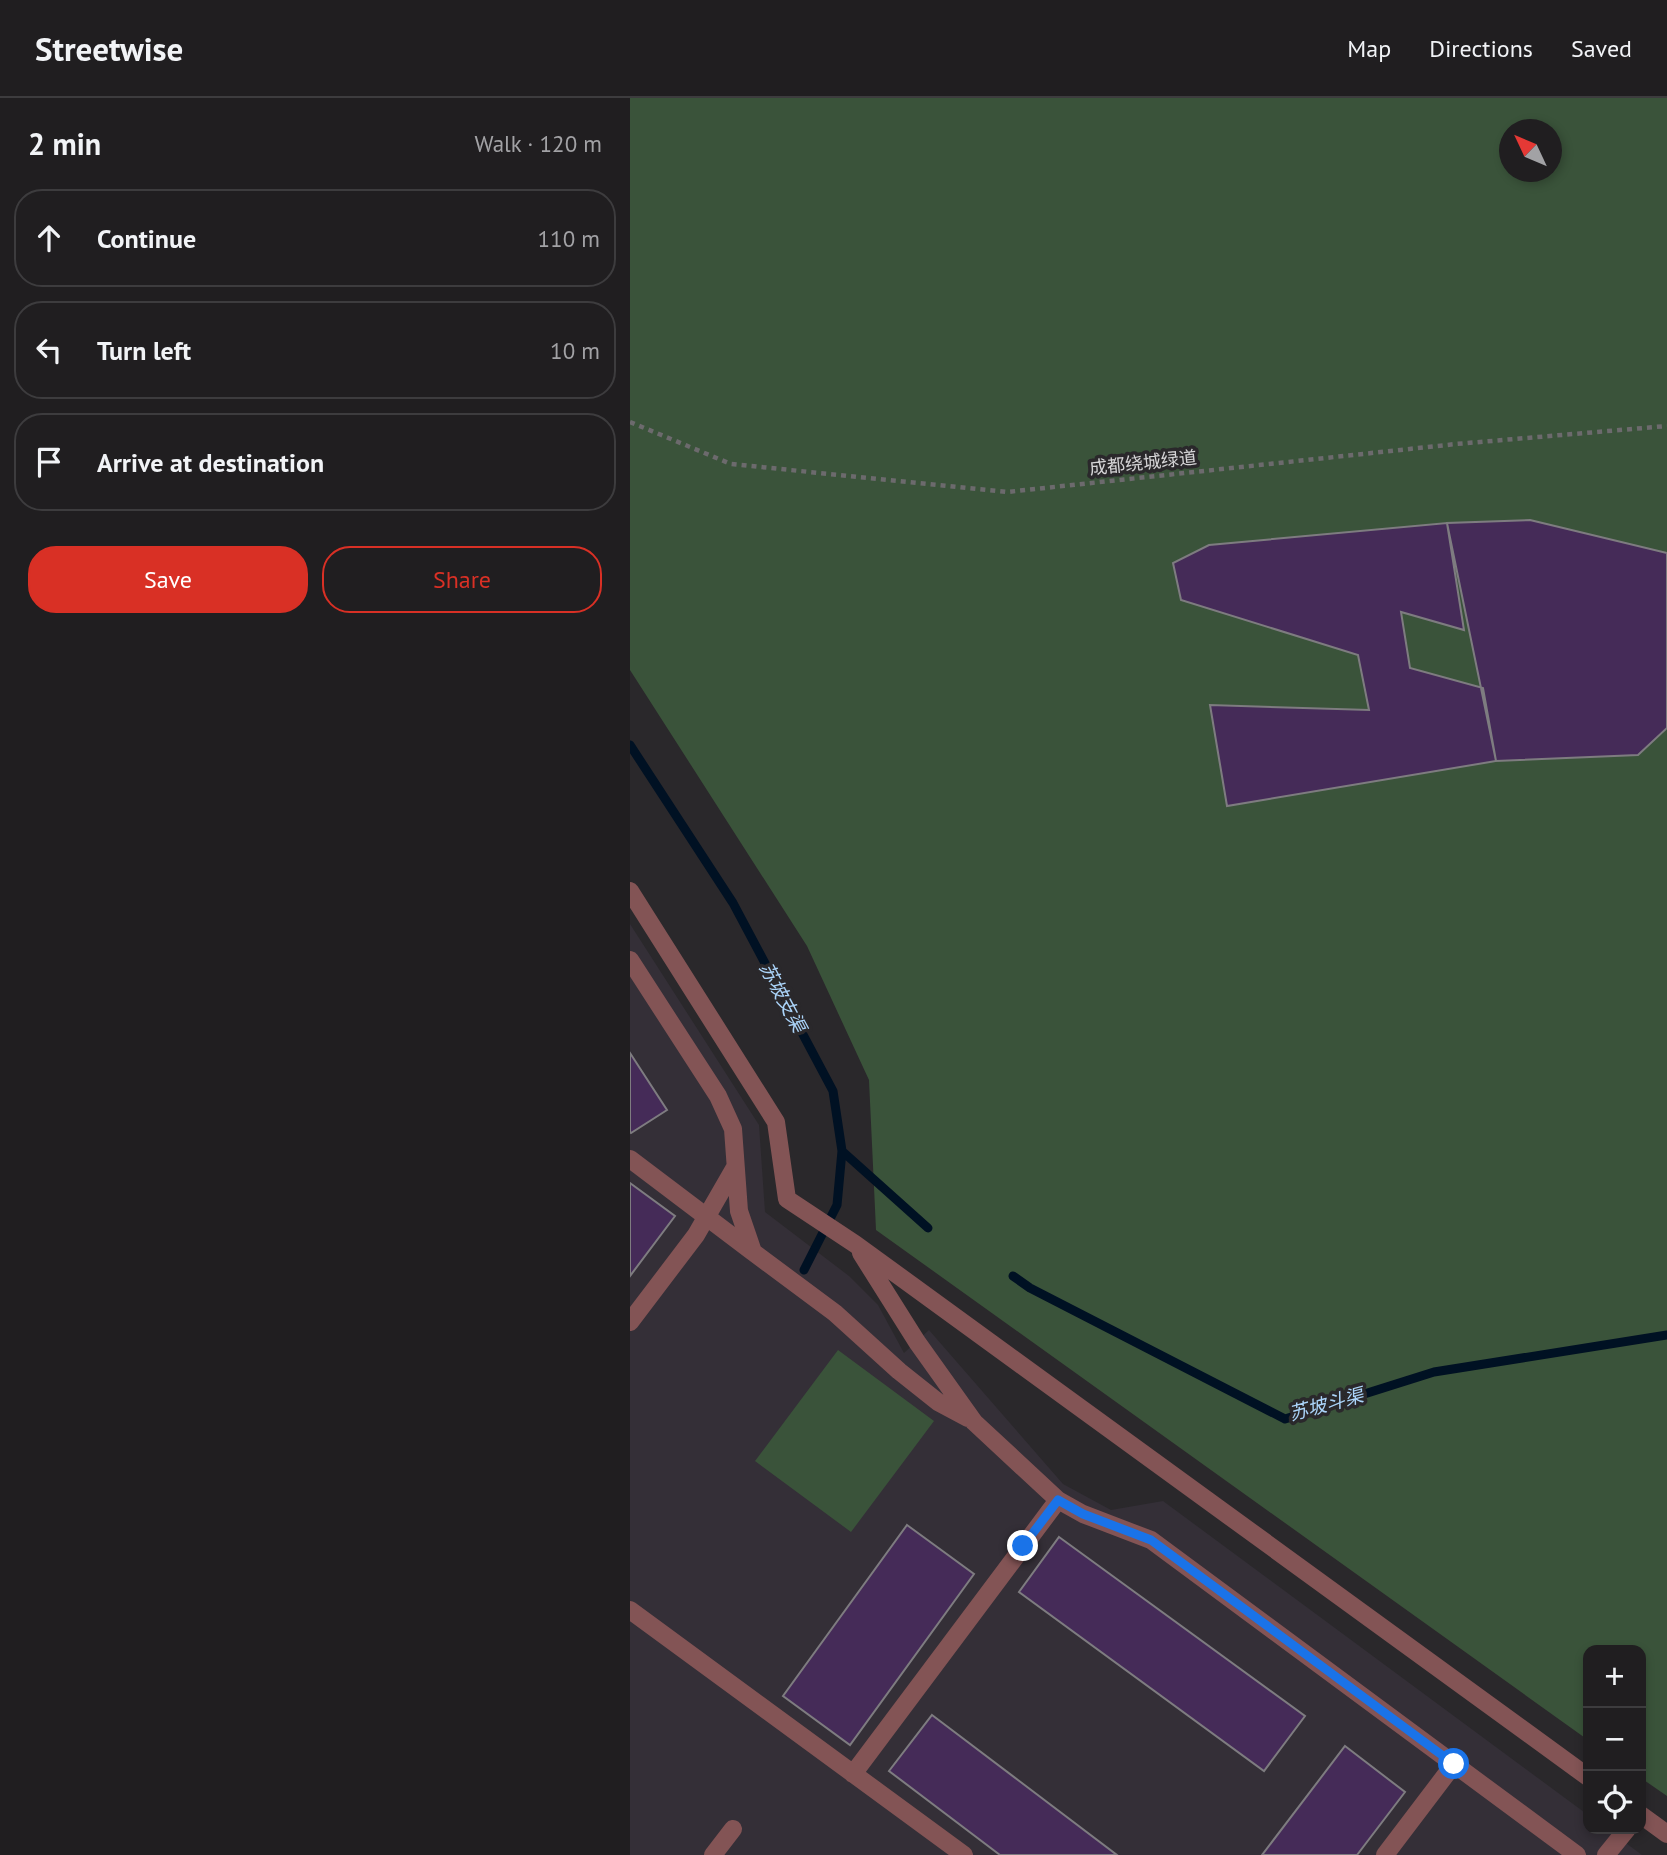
<!DOCTYPE html>
<meta charset="utf-8">
<style>
body{margin:0;font-family:"PT Sans","Noto Sans SC",sans-serif;background:#2d2b2d;color:#f1f3f6}
.controls{position:absolute;right:21px;bottom:21px;display:grid;overflow:hidden;border-radius:14px;box-shadow:0 4px 10px #0003}
.controls button{width:63px;height:63px;display:grid;place-items:center;padding:0;border:0;border-bottom:2px solid #3d3c3e;background:#201e20;color:#f1f3f6;font:35px sans-serif}
.compass{position:absolute;left:869px;top:21px;width:63px;height:63px;border-radius:50%;background:#201e20;box-shadow:0 4px 10px #0003;rotate:314deg}
.stop{position:absolute;width:21px;height:21px;margin:-16px;border:5px solid #1a73e8;border-radius:50%;background:#fff}
.stop.end{background:#1a73e8;border-color:#fff;box-shadow:0 2px 7px #0008}
.list{margin:0;padding:0;list-style:none}
h2{display:flex;justify-content:space-between;align-items:center;height:91px;margin:0;padding:0 28px;font-size:30px}
h2 small{font-size:23px;font-weight:400;color:#a2a2a5}
.list li{display:grid;grid-template-columns:46px 1fr auto;gap:21px;align-items:center;box-sizing:border-box;height:98px;margin:0 14px 14px;padding:0 14px;border:2px solid #3d3c3e;border-radius:28px}
.list b{display:block;font-size:26px;white-space:nowrap}
.list em{font-size:23px;font-style:normal;color:#a2a2a5}
.actions{display:flex;gap:14px;padding:21px 28px}
.actions a{flex:1;padding:16px 0;border:2px solid #d93025;border-radius:28px;text-align:center;font-size:24px;color:#d93025}
.actions .main{background:#d93025;color:#fff}
.icon{flex:none;width:38px;height:38px;fill:none;stroke:currentColor;stroke-width:2;stroke-linecap:round;stroke-linejoin:round}
.map{position:relative;flex:none;width:1037px;height:1757px;overflow:hidden}
header{display:flex;align-items:center;gap:42px;box-sizing:border-box;height:98px;padding:0 35px;background:#201e20;border-bottom:2px solid #3d3c3e}
header strong{font-size:33px}
nav{display:flex;gap:38px;margin-inline-start:auto;font-size:24px}
main{display:flex}
aside{flex:1;background:#201e20}
.map>svg:first-child{display:block}
.built{fill:#342f37}
.green{fill:#3a533a;fill-rule:evenodd}
.lines{fill:none;stroke-linecap:round;stroke-linejoin:round}
.stream{stroke:#001123;stroke-width:9}
.building{fill:#452b58;stroke:#7e7c80;stroke-width:2}
.path{stroke:#6c6a6d;stroke-width:4.5;stroke-dasharray:5 5;stroke-linecap:butt}
.minor{stroke:#835455;stroke-width:18}
.route{stroke:#1a73e8;stroke-width:9}
.labels{text-anchor:middle;stroke-width:7;stroke-linejoin:round;paint-order:stroke}
.street-label{font-size:18px;fill:#d5d4d6;stroke:#2a282b}
.water-label{font-size:19px;font-style:italic;fill:#abd4f9;stroke:#2a282b}
</style>
<header>
<strong>Streetwise</strong>
<nav><a>Map</a><a>Directions</a><a>Saved</a></nav>
</header>
<main>
<aside>
<h2>2 min<small>Walk · 120 m</small></h2>
<ul class="list">
<li><svg class="icon" aria-label="ahead" viewBox="0 0 24 24"><path d="M12 20V5M6 11l6-6 6 6"/></svg><div><b>Continue</b></div><em>110 m</em></li>
<li><svg class="icon" aria-label="left" viewBox="0 0 24 24"><path d="M17 20v-9H6M10 6l-5 5 5 5"/></svg><div><b>Turn left</b></div><em>10 m</em></li>
<li><svg class="icon" aria-label="arrive" viewBox="0 0 24 24"><path d="M6 21V4h12l-3 4 3 4H6"/></svg><div><b>Arrive at destination</b></div></li>
</ul>
<div class="actions"><a class="main">Save</a><a>Share</a></div>
</aside>
<div class="map">
<svg width="1037" height="1757" viewBox="0 0 1037 1757">
<rect width="100%" height="100%" fill="#2a282b"/>
<path class="built" d="M0,826L129,1027L135,1114L219,1178L248,1207L274,1255L299,1232L433,1386L481,1412L533,1403L958,1717V1731H977L1012,1757H0Z"/>
<path class="green" d="M0,0H1037V1698L1011,1680V1552H958V1642L246,1132L239,982L177,848L0,572ZM880,32H922V74H880Z
M208,1252L304,1323L221,1434L125,1363Z"/>
<g class="lines">
<path class="stream" d="M0,647L103,805L203,993L212,1053L207,1107L174,1172
M212,1053L298,1130
M383,1178L400,1190L655,1321L804,1274L1037,1237"/>
</g>
<path class="building" d="M900,422L1037,455V630L1008,657L866,663L817,425Z
M817,425L834,532L771,514L780,570L853,590L866,663L597,708L580,607L739,612L728,557L551,502L543,465L579,447Z
M0,955L37,1012L1,1035L0,1034Z
M0,1085L45,1118L0,1178Z
M277,1427L344,1476L220,1647L153,1598Z
M429,1439L675,1618L634,1673L389,1494Z
M302,1617L487,1757H370L259,1673Z
M715,1648L775,1694L727,1757H632Z"/>
<g class="lines">
<path class="path" d="M0,324L101,366L377,394L826,346L1037,328"/>
<path class="minor" d="M0,793L146,1024L157,1101L225,1146L958,1679
M0,862L88,998L103,1031L109,1113L123,1154L205,1215L269,1273L308,1304L338,1320
M0,1061L123,1154
M231,1155L287,1244L344,1324L428,1402L453,1416L521,1442L947,1757
M0,1224L66,1137L104,1071
M0,1512L334,1757
M223,1676L428,1402
M1011,1717L1037,1736
M83,1757L103,1731
M755,1757L824,1666
M976,1757L997,1731"/>
</g>
<g class="lines">
<path class="route" d="M393,1448L428,1402L453,1416L521,1442L824,1666"/>
</g>
<g class="labels">
<g class="street-label">
<text transform="translate(513 365) rotate(-6)" y="6">成都绕城绿道</text>
</g>
<g class="water-label">
<text transform="translate(153 899) rotate(62)" y="7">苏坡支渠</text>
<text transform="translate(696 1306) rotate(-15)" y="7">苏坡斗渠</text>
</g>
</g>
</svg>
<div class="controls">
<button>+</button>
<button>−</button>
<button><svg class="icon" aria-label="locate" viewBox="0 0 24 24"><circle cx="12" cy="12" r="6"/><path d="M12 2v4M12 18v4M2 12h4M18 12h4"/></svg></button>
</div>
<svg class="compass" viewBox="-18 -18 36 36"><path d="M0-13l5 13h-10z" fill="#e53935"/><path d="M0 13l5-13h-10z" fill="#a2a2a5"/></svg>
<div class="stop" style="left:824px;top:1666px"></div>
<div class="stop end" style="left:393px;top:1448px"></div>
</div>
</main>
